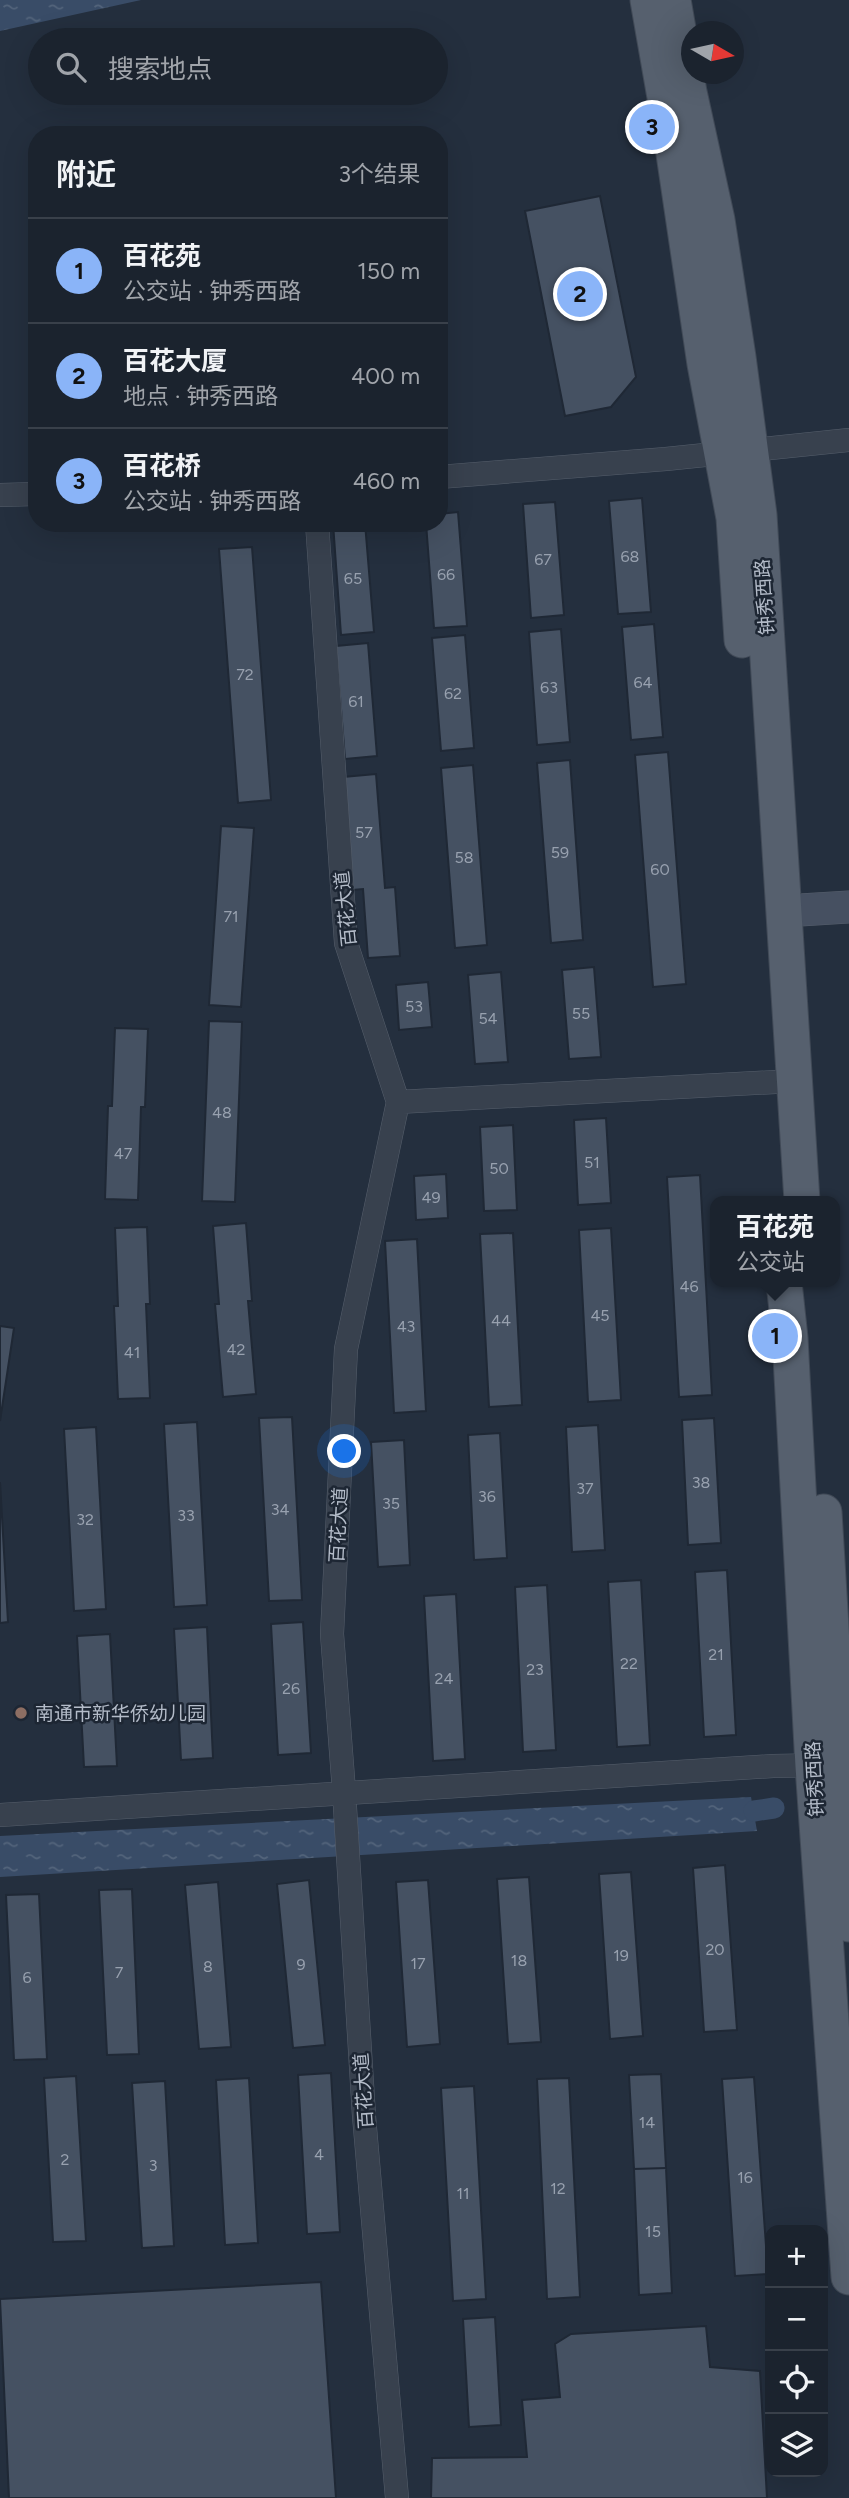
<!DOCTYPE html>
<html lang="zh">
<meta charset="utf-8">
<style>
body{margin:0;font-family:Figtree,"Noto Sans SC",sans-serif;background:#242b36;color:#f1f3f6}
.controls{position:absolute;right:21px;bottom:21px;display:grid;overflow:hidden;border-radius:14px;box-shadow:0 7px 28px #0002}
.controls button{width:63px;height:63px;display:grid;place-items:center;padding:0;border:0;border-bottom:2px solid #39404a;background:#1b232e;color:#f1f3f6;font:35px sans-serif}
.compass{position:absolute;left:681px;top:21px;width:63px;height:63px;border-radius:50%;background:#1b232e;box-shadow:0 7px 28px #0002;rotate:99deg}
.you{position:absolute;left:345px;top:1452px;width:24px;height:24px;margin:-18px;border:5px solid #fff;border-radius:50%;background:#1a73e8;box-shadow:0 0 0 10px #1a73e833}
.badge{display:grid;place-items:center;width:46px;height:46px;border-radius:50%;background:#8ab4f8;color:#111;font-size:23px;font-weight:700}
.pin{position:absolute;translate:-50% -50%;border:4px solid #fff;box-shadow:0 2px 7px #0006}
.popup{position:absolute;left:710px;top:1196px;width:130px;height:91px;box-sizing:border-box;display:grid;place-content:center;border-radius:14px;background:#1b232e;filter:drop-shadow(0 2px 5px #0005);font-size:23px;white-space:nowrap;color:#a0a4aa}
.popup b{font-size:26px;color:#f1f3f6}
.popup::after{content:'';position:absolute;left:50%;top:100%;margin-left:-14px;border:14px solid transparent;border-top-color:#1b232e}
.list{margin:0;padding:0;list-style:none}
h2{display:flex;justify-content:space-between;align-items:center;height:91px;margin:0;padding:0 28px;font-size:30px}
h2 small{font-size:23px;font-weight:400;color:#a0a4aa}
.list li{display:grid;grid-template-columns:46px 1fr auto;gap:21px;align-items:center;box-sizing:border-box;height:105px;padding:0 28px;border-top:2px solid #39404a}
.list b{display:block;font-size:26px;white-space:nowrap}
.list p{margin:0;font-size:23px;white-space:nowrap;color:#a0a4aa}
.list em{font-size:23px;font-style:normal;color:#a0a4aa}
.icon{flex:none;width:38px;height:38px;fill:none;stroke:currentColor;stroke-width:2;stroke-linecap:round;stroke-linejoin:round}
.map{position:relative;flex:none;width:849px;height:2498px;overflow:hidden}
.search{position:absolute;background:#1b232e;box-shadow:0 7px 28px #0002;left:28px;top:28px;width:420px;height:77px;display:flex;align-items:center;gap:18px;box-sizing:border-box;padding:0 24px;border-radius:38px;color:#a0a4aa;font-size:26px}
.panel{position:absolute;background:#1b232e;box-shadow:0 7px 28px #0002;left:28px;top:126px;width:420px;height:406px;border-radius:28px}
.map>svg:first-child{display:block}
.water{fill:url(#water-ripples)}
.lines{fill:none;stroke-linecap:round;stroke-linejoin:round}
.canal{stroke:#394c67;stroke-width:21}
.building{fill:#455162;stroke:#1f2835;stroke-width:2}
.street-casing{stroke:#565f6c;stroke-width:24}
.secondary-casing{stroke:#565f6c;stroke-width:33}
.primary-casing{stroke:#414a57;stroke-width:37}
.street{stroke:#38414e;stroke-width:23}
.secondary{stroke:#465061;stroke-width:32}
.primary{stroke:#56606e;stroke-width:35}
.education-dot{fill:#8d6e63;stroke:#1d2633;stroke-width:2.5}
.labels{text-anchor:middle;stroke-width:5;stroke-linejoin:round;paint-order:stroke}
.number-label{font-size:16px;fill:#98a1af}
.street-label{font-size:19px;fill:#b4bcc9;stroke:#1d2633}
.poi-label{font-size:19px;fill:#b4bcc9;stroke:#1d2633;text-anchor:start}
</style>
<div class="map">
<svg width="849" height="2498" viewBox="0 0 849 2498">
<defs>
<pattern id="water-ripples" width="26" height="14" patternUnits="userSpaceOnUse" patternTransform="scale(1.75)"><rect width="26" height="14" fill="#394c67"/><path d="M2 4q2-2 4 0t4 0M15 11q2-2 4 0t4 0" fill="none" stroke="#53647b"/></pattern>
</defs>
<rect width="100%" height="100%" fill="#242f3e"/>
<path class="water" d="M0,0H141L0,31Z
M751,1797L757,1831L0,1877V1836Z"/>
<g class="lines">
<path class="canal" d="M754,1811L774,1808"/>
</g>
<path class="building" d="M600,196L636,377L611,407L565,416L525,211Z
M642,498L651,612L618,614L609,501Z
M555,502L564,615L531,618L523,504Z
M458,512L467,626L434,628L426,523H439V514Z
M333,523H365L374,632L341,635Z
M252,547L271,800L238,803L219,549Z
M654,624L663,737L631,740L622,627Z
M561,629L570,742L537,745L529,632Z
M465,635L474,748L441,751L432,638Z
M368,643L377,756L345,759L336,646Z
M668,752L686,984L653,987L635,755Z
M570,760L583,940L551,943L537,763Z
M473,765L487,945L455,948L441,768Z
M376,774L385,888L395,887L400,956L368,958L363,889L352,890L343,777Z
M221,826L254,828L241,1007L209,1005Z
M594,967L601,1057L569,1059L562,970Z
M501,972L508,1062L475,1064L468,975Z
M428,982L432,1027L399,1030L396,985Z
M209,1021L242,1022L235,1202L202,1201Z
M115,1028L148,1029L145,1107H141L138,1200L105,1199L108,1106H112Z
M606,1118L611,1203L578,1205L574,1120Z
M513,1125L517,1210L484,1211L480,1127Z
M446,1174L448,1218L416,1220L414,1176Z
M700,1175L712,1395L679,1397L667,1177Z
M246,1223L252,1301H248L256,1394L223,1397L215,1304H219L213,1226Z
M147,1227L150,1304H146L150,1398L118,1399L114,1306H118L115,1228Z
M611,1228L621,1400L588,1402L579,1230Z
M513,1233L522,1405L489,1407L480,1234Z
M417,1239L426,1411L394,1413L385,1241Z
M0,1326L14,1328L0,1421Z
M292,1417L302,1600L269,1601L259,1418Z
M714,1418L721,1543L688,1545L682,1420Z
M197,1422L207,1605L174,1607L164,1424Z
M598,1425L605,1550L572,1552L566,1427Z
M96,1427L106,1609L74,1611L64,1429Z
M500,1433L507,1558L474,1560L468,1435Z
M404,1440L410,1565L378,1567L371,1442Z
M0,1482L8,1622L0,1623Z
M727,1570L736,1735L704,1737L695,1572Z
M641,1580L650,1745L617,1747L608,1582Z
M547,1585L556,1750L523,1752L515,1587Z
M456,1594L465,1759L433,1761L424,1596Z
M303,1622L311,1753L278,1755L271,1624Z
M207,1627L213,1758L181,1760L174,1629Z
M110,1634L117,1766L84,1767L77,1636Z
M725,1865L737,2030L704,2032L693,1868Z
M631,1872L643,2036L610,2039L599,1874Z
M529,1877L541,2042L508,2044L497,1879Z
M309,1880L325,2045L293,2048L277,1884Z
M428,1880L440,2044L407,2047L396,1882Z
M218,1882L231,2047L199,2049L185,1885Z
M132,1889L139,2054L107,2055L99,1890Z
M39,1894L47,2059L14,2060L6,1895Z
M331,2073L340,2232L307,2234L298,2075Z
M661,2074L666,2168L634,2169L629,2075Z
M76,2076L86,2241L53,2242L44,2078Z
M754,2077L768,2274L735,2276L722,2079Z
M249,2078L258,2243L225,2245L216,2080Z
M569,2078L580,2297L547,2299L537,2079Z
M165,2081L174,2246L142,2248L132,2083Z
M474,2086L486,2299L453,2301L441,2088Z
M666,2168L672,2293L639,2295L634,2169Z
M321,2282L336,2498H9L0,2299Z
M495,2317L501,2425L469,2427L463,2319Z
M706,2326L710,2367L760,2371L767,2498H431L432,2458L527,2457L522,2400L560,2397L555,2344L571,2334Z"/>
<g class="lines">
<defs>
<path id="street" d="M439,477L666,459L849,440
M0,495L37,494
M317,523L346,943L398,1102L346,1349L332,1634L344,1791L364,2116L397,2498
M398,1102L794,1081
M0,1815L773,1766L826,1765"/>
<path id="secondary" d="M784,911L849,907"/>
<path id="primary" d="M648,0L669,120L705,364L734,518L742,640
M673,0L689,92L717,220L738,357L759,515L802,1201
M784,1282L790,1338L813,1766L849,2277
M824,1512L849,1924"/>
</defs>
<use href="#street" class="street-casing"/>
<use href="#secondary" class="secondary-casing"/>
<use href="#primary" class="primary-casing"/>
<use href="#street" class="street"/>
<use href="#secondary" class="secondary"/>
<use href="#primary" class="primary"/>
</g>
<circle class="education-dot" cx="21" cy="1713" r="7"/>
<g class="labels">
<g class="number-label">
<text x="630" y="562">68</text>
<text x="543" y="565">67</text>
<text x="446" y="580">66</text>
<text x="353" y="584">65</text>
<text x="245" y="680">72</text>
<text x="643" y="688">64</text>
<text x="549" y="693">63</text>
<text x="453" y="699">62</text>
<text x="356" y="707">61</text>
<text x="364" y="838">57</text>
<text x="560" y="858">59</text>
<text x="464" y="863">58</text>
<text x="660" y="875">60</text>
<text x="231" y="922">71</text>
<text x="414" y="1012">53</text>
<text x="581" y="1019">55</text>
<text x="488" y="1024">54</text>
<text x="222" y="1118">48</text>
<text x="123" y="1159">47</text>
<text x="592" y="1168">51</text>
<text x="499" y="1174">50</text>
<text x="431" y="1203">49</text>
<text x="689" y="1292">46</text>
<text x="600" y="1321">45</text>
<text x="501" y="1326">44</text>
<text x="406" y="1332">43</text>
<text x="236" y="1355">42</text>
<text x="132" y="1358">41</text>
<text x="701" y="1488">38</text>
<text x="585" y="1494">37</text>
<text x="487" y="1502">36</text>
<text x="391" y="1509">35</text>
<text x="280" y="1515">34</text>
<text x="186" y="1521">33</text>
<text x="85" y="1525">32</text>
<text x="716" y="1660">21</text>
<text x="629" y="1669">22</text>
<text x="535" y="1675">23</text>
<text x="444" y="1684">24</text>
<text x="291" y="1694">26</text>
<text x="715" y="1955">20</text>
<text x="621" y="1961">19</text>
<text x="519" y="1966">18</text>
<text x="418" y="1969">17</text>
<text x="301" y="1970">9</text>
<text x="208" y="1972">8</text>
<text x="119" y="1978">7</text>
<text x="27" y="1983">6</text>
<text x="647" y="2128">14</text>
<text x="319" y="2160">4</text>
<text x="65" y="2165">2</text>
<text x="153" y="2171">3</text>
<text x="745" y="2183">16</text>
<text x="558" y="2194">12</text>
<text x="463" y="2199">11</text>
<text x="653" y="2237">15</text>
</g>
<g class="street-label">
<text transform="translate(764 597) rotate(-94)" y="7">钟秀西路</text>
<text transform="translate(345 909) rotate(-96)" y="7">百花大道</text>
<text transform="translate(338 1525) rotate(-87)" y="7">百花大道</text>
<text transform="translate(814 1779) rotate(-93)" y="7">钟秀西路</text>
<text transform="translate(363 2091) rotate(-94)" y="7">百花大道</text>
</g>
<g class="poi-label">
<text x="35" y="1720">南通市新华侨幼儿园</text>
</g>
</g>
</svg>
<div class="controls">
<button>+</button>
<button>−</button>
<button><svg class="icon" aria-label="locate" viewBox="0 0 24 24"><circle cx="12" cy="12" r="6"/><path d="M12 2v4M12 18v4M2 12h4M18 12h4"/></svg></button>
<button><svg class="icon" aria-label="layers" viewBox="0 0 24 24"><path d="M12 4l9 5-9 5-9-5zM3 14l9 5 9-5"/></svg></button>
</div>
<svg class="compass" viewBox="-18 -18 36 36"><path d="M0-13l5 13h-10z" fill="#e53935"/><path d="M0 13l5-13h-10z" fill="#a0a4aa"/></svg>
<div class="you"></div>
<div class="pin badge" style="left:775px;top:1336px">1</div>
<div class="popup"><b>百花苑</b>公交站</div>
<div class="pin badge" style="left:580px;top:294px">2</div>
<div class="pin badge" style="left:652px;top:127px">3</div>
<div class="search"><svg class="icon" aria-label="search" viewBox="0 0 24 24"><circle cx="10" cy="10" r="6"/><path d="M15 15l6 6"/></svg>搜索地点</div>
<section class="panel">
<h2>附近<small>3个结果</small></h2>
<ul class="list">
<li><span class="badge">1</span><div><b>百花苑</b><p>公交站 · 钟秀西路</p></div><em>150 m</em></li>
<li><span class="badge">2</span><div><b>百花大厦</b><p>地点 · 钟秀西路</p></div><em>400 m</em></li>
<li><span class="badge">3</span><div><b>百花桥</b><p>公交站 · 钟秀西路</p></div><em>460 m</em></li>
</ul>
</section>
</div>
